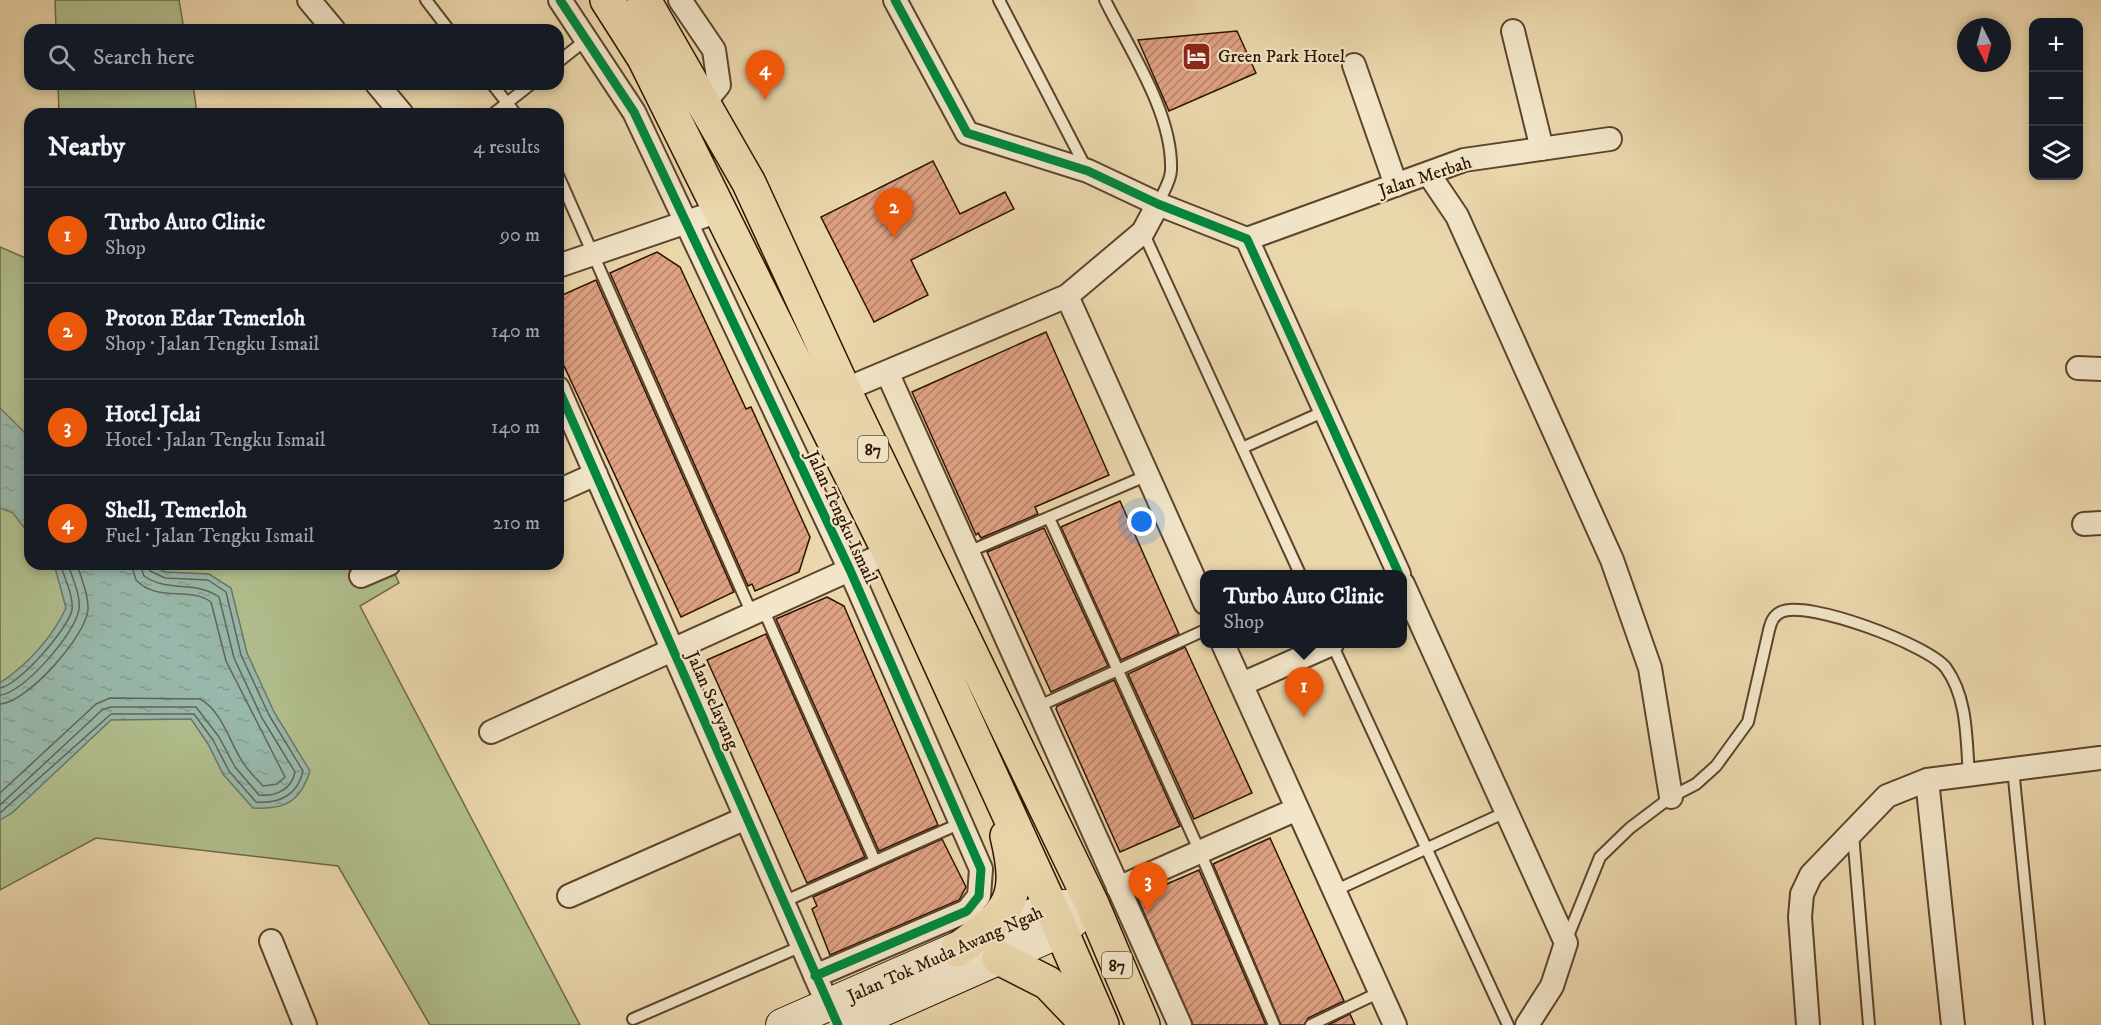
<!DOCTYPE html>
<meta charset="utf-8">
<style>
body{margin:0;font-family:"IM FELL DW Pica",serif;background:#20242c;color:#f1f3f6}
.controls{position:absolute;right:18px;top:18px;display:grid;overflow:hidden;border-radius:12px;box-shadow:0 3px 9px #0003}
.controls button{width:54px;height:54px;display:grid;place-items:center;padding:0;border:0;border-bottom:2px solid #363941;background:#171b24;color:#f1f3f6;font:30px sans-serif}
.compass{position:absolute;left:1957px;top:18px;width:54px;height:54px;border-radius:50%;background:#171b24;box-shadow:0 3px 9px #0003;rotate:174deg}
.you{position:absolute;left:1142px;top:522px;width:21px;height:21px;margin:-15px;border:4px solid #fff;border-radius:50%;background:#1a73e8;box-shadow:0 0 0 9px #1a73e833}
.badge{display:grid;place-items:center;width:39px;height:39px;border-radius:50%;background:#ea580c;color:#fff;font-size:20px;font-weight:700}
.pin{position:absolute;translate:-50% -50px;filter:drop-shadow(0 2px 3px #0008)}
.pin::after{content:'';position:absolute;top:32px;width:21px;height:18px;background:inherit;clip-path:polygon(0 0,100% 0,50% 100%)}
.popup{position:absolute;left:1200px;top:570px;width:207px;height:78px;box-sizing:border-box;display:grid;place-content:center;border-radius:12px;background:#171b24;filter:drop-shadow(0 2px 4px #0005);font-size:20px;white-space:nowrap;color:#9ea1a6}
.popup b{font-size:22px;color:#f1f3f6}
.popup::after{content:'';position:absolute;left:50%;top:100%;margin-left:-12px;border:12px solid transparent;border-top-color:#171b24}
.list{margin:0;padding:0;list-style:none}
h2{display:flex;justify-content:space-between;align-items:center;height:78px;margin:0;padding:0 24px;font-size:26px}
h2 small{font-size:20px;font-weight:400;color:#9ea1a6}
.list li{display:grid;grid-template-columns:39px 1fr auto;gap:18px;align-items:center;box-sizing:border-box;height:96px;padding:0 24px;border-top:2px solid #363941}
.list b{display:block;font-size:22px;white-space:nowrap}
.list p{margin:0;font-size:20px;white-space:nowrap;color:#9ea1a6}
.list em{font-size:20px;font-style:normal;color:#9ea1a6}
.icon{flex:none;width:33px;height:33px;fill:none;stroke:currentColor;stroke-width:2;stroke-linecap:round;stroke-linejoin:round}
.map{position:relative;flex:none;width:2101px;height:1025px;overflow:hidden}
.search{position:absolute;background:#171b24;box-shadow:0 3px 9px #0003;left:24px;top:24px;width:540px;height:66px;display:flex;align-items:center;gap:15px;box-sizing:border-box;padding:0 21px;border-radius:18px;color:#9ea1a6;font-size:22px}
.panel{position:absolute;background:#171b24;box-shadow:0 3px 9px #0003;left:24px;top:108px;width:540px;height:462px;border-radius:18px}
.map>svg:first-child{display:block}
.green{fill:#b1bf8e;stroke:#6f6948;stroke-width:1.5}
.water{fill:url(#water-ripples);stroke:#6d7768;stroke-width:1.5}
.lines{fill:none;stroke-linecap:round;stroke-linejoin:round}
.shore{stroke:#626656;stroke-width:1.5}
.building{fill:url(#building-hatch);stroke:#2d1301;stroke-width:1.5}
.lane-casing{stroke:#5c442c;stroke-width:14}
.street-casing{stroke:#5c442c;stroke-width:26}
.secondary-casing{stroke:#2d1301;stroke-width:34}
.primary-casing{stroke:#2d1301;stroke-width:36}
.lane{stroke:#f2e5c9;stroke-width:10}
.street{stroke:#f2e5c9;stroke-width:22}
.secondary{stroke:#f2e5c9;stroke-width:32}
.primary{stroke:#ebd7ac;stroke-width:33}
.cycleway-casing{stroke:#f2e5c9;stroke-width:13}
.cycleway{stroke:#00873e;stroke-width:9}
.labels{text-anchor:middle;stroke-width:4.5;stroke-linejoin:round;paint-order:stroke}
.shield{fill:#f2e5c9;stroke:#68523d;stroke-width:1.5}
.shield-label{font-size:16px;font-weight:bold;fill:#2d1301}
.poi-label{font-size:18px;fill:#2d1301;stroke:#f2e5c9;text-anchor:start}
.street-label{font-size:18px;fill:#2d1301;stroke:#f2e5c9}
</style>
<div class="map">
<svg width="2101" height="1025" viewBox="0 0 2101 1025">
<defs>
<pattern id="water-ripples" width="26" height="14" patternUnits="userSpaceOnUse" patternTransform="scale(1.5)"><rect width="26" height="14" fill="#98b9ac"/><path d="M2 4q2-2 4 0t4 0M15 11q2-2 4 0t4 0" fill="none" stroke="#839e92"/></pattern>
<pattern id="building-hatch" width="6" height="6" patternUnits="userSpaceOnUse" patternTransform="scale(1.5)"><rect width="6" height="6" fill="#dfa183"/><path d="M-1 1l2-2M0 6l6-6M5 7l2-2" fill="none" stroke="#b58269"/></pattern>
</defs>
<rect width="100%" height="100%" fill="#ebd7ac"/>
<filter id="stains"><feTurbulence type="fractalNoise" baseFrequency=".00333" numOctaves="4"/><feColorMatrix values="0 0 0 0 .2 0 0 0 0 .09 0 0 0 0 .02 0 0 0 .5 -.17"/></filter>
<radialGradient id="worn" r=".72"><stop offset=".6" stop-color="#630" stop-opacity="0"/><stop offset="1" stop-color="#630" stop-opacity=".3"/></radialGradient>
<path class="green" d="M55,0H179L184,30H56Z
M58,84H193L197,114H59Z
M0,247L30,260V564H390L399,583L360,606L580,1025H430L338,866L96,838L0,890Z"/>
<path class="water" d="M0,408L30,438V535L13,513L0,508Z
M54,564H149L166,572L209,574L231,588L247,653L274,712L310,771C300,802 285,810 253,808L223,774L208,744L191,719L111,720L12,813L0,820V683C27,665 52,638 66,608Z"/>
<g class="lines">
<path class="shore" d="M0,688C19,685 68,629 72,610C74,597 64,576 60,564
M0,695C23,694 77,631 79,609C81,596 72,577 68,564
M0,704C27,703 87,635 88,609C89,595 81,578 77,564
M0,793L96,704L110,698L200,699C222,711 229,741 242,761C247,770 256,778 263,786L277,784L285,777L226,661L211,602C189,586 158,603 136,580L131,564
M0,805L102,710L111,707H196L219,737L235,767L259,795C276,797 292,789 295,772L262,718L234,658L219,597C196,580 168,593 144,576L140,564
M0,813L111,714H194L213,740L229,771L256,802C279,804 298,795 303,771L269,715L241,655L226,592L208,580L165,578L150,571L148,564"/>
</g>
<path class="building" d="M1237,31L1256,73L1169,111L1138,40Z
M933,161L960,214L1005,192L1014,209L911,260L928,295L874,322L821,217Z
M657,252L680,267L746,409L751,407L810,537L799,572L755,591L752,584L748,586L610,273Z
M596,280L734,592L681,617L558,353V297Z
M1046,332L1109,475L1035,507L1038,514L981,538L978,533L976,535L912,392Z
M1120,501L1179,634L1121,660L1061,527Z
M1044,528L1108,666L1051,692L987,552Z
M827,597L844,606L938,825L879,851L776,619Z
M766,634L865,857L807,883L707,660Z
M1185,647L1252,793L1194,819L1128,674Z
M1114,680L1180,826L1120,852L1056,709L1057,706Z
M1270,838L1344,1001L1308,1018L1304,1025H1281L1213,864Z
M942,839L966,887L959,900L830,955L812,909L817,906L813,897Z
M1199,870L1266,1025H1193L1137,897Z
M1350,1014L1355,1025H1328Z"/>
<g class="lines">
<defs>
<path id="lane" d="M426,0L449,30
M999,0L1086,168
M1105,0C1129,49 1173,113 1171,170C1171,181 1162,194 1158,204
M558,62L587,39
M492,84L516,114
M493,114L531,84
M558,175L752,614
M1143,232L1300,574
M1242,448L1325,411
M1049,518L1200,852L1274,1025
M968,552L1148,475
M763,609L875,861
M1332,644L1508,1025
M1037,707L1205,630
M2013,769L2039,1025
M1853,834L1869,1025
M1334,891L1506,812
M783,902L961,823
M1566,941L1600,857L1630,828L1671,797L1696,784L1716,766L1748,722L1769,630C1771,622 1773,616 1781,612C1806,599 1929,645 1946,668C1968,699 1966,738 1969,775
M633,1019L802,946
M1311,1025L1380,992"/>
<path id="street" d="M309,0L334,30
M560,0L634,112L850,570L981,869L979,896L967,911L815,976
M680,0L714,50L719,85L705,102
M895,0L967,133L1088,171L1158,204L1247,239L1399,574
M1513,31L1542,149
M1354,65L1396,185
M377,84L402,114
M1428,173L1457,216L1612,560L1650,668L1671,797
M1247,239L1464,160L1610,139
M558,266L719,211
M1067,296L1205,603
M2078,368L2101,369
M887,372L1180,1025
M558,388L821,989
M844,390L1067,296L1143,232L1158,204
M558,491L596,474
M2084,524L2101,523
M361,576L389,564
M1403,584L1566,943L1552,986L1527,1025
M1223,644L1395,1025
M1242,684L1332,644
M491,732L889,552
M1927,780L1953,1025
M1118,888L1297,809
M569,896L746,818
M271,941L305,1025
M1808,1025L1800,917L1802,894L1811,875L1887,796L1927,780L2100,758"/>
<path id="secondary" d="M782,1025L1051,907L1092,904
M849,1025L1061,931L1082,913"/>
<path id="primary" d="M607,0L644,58L889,552L1051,907L1102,1025
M644,0L749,183L844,390L1092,904L1143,1025
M957,950C1008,912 1023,903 1007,836
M999,958L1048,983L1088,1025"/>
</defs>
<use href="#lane" class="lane-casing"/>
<use href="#street" class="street-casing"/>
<use href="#secondary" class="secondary-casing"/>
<use href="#primary" class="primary-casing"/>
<use href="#lane" class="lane"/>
<use href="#street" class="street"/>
<use href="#secondary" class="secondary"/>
<use href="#primary" class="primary"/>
<defs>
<path id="cycleway" d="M560,0L634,112L850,570L981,869L979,896L967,911L815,976
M895,0L967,133L1088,171L1158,204L1247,239L1399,574
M558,388L838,1025"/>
</defs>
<use href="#cycleway" class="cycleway-casing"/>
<use href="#cycleway" class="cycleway"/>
</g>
<defs>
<symbol id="hotel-square" viewBox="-11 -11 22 22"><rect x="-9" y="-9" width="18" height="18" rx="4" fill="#8f2418" stroke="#f2e5c9"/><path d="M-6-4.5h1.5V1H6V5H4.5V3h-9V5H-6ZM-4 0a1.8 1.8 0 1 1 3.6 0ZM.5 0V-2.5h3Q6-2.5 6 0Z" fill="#fff"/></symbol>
</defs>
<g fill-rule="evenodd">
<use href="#hotel-square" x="1180" y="40" width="33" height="33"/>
</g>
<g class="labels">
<g class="shield">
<rect x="858" y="436" width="30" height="26" rx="4.5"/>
<rect x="1102" y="952" width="30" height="26" rx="4.5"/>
</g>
<g class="shield-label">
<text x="873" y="455">87</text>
<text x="1117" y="971">87</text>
</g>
<g class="poi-label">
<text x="1218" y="62">Green Park Hotel</text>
</g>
<g class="street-label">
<text transform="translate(1425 176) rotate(-18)" y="6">Jalan Merbah</text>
<text transform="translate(842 517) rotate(65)" y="6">Jalan Tengku Ismail</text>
<text transform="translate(713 700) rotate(66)" y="6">Jalan Selayang</text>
<text transform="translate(945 954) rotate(-24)" y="6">Jalan Tok Muda Awang Ngah</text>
</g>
</g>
<rect width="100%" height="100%" filter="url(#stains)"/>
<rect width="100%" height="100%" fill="url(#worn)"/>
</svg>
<div class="controls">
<button>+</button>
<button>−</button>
<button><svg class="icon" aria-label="layers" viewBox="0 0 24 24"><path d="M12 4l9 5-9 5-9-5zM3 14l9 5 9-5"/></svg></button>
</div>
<svg class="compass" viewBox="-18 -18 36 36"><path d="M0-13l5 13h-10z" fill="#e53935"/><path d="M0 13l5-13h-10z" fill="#9ea1a6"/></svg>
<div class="you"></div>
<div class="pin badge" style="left:1304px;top:717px">1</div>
<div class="popup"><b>Turbo Auto Clinic</b>Shop</div>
<div class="pin badge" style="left:894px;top:238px">2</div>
<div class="pin badge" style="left:1148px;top:912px">3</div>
<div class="pin badge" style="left:765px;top:100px">4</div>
<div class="search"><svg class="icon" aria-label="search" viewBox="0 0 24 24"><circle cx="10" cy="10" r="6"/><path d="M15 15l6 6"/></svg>Search here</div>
<section class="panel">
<h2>Nearby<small>4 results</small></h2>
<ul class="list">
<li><span class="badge">1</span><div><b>Turbo Auto Clinic</b><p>Shop</p></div><em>90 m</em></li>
<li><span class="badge">2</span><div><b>Proton Edar Temerloh</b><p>Shop · Jalan Tengku Ismail</p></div><em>140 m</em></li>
<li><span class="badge">3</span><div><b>Hotel Jelai</b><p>Hotel · Jalan Tengku Ismail</p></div><em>140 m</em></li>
<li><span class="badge">4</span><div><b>Shell, Temerloh</b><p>Fuel · Jalan Tengku Ismail</p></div><em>210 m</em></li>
</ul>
</section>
</div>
